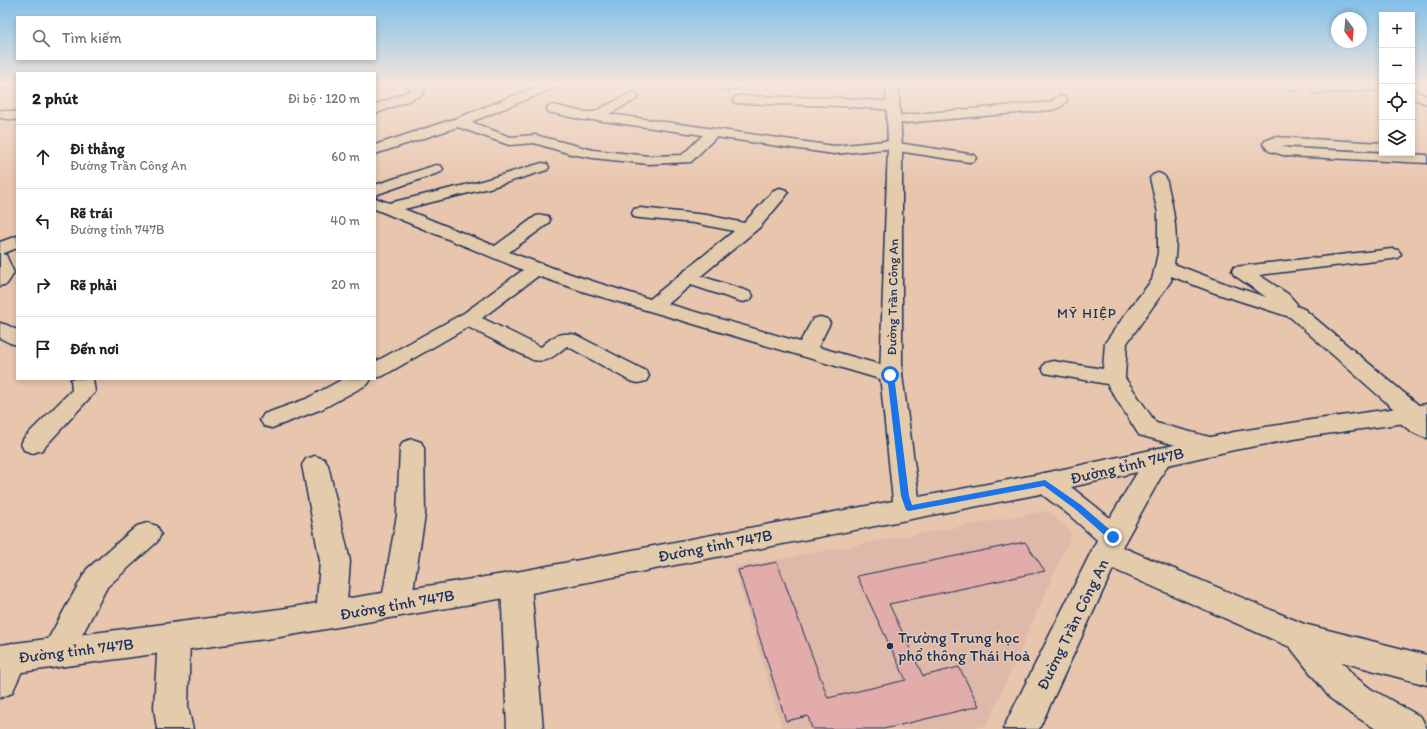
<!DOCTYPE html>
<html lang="vi">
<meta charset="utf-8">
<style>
body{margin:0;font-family:Itim,sans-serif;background:#f2f2f2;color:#202124}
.controls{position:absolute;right:12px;top:12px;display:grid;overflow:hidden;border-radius:0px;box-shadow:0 2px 6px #0003}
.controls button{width:36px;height:36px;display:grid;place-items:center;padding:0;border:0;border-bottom:1px solid #e0e0e0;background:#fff;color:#202124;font:20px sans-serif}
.compass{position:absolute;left:1331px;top:12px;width:36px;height:36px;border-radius:50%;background:#fff;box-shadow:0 2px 6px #0003;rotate:164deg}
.stop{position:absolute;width:12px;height:12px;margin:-9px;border:3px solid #1a73e8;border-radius:50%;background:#fff}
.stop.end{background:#1a73e8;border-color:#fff;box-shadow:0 1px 4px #0008}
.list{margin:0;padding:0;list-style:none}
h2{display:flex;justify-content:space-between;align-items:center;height:52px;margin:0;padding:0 16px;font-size:17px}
h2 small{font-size:13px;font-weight:400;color:#757577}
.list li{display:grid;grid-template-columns:26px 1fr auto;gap:12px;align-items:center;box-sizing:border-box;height:64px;padding:0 16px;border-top:1px solid #e0e0e0}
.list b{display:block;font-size:15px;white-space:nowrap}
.list p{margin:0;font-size:13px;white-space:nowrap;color:#757577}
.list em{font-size:13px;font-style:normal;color:#757577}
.icon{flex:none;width:22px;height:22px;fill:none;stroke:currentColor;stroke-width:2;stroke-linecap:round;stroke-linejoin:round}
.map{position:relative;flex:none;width:1427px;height:729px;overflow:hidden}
.search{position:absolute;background:#fff;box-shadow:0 2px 6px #0003;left:16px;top:16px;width:360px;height:44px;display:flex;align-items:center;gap:10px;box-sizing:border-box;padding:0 14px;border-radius:0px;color:#757577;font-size:15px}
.panel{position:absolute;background:#fff;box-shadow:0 2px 6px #0003;left:16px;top:72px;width:360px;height:308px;border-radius:0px}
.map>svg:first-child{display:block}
.built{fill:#deb8a9}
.building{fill:#e1aca9;stroke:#1b2f5e}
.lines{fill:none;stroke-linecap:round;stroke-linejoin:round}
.minor-casing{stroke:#1b2f5e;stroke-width:3}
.major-casing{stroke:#1b2f5e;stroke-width:3}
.minor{fill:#e3cbac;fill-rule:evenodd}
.major{fill:#e3cbac;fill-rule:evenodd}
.route{fill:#1a73e8}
.poi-dot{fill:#1b2f5e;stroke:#e3cbac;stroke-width:1.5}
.labels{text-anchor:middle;stroke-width:3;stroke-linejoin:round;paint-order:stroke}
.street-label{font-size:13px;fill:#1b2f5e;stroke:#e3cbac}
.neighbourhood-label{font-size:14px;letter-spacing:1px;fill:#1b2f5e;stroke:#e3cbac}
.near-street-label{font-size:16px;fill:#1b2f5e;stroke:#e3cbac}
.near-poi-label{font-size:16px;fill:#1b2f5e;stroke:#e3cbac;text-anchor:start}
</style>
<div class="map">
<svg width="1427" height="729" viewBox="0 0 1427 729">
<rect width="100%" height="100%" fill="#e8c5ad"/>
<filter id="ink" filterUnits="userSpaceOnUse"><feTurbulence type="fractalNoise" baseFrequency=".025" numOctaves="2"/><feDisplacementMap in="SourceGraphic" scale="8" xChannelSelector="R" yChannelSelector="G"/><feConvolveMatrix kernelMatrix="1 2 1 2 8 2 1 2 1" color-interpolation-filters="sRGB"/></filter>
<g filter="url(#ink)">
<path class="built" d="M1048,511L1072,533L987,725L969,729H782L734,567Z"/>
<path class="building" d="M1025,542L1045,571L889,604L923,676L959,667L979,706L884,729H812L808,716L786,721L738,570L777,562L828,698L906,680L857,576Z"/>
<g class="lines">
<defs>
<path id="minor" d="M0,84H7L5,87L0,88Z
M402,84H417L425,89L422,95L375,114V105L412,90Z
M543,84H559L557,87L471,122L510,137L535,135L593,150L649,156L682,155L703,135L596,120H584L548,112L547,109L548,106L553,105L584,112H594L633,92L637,93L639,96L637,99L609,114L834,146L885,141L969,154L974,155L976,158L974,161L969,162L885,149L834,154L716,137L691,162L649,164L593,158L571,154L534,143L509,145L458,127L375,154V145L460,117Z
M706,84H744C736,94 719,89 708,87Z
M1279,84H1295L1298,87L1296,90C1290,91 1283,89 1279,84Z
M1351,84H1382V90L1317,93L1313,92L1311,89L1313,86L1317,85Z
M1412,90L1427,96V104L1412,98Z
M739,96L841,98L893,102L897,103L899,106L897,109L893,110L841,106L735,103L733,100L735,97Z
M1061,96L1065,97L1067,100C1063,107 1059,108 1051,110L893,124L888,123L886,120L888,117L893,116L1051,102L1057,97Z
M0,110L17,112V120L0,118Z
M1275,137L1382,143V151L1281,146L1288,148L1427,155V163L1287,156L1269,151L1263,144L1265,141Z
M542,163L547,164L549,167L547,170L489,188L404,209L495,246L536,216L542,215L548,216L550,220L548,224L509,252C556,270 603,285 650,299L734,231L694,223L640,218L634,217L632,213L634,209L640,208L707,215L744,223L774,190L780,188L786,190L788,193L786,196L760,227L701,276L750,292L753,296L750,300L743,302L736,300L691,285L668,304L800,342L813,319L820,317L827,319L830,323L818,347L899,370L902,375L899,380L891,382L883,380L585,292L538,276L482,318L541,347C552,337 561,331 576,335L646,371L649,376L646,381L638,383L630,381L567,346C555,355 549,363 533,360L468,327L383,376L375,378V362L464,313L523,270L375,209V198L389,203L478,182Z
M436,165L441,166L443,169L441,172L375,195V185Z
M1158,173L1163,175L1166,178C1173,206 1179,235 1174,264L1229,285L1266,297L1234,275L1232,271L1234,267L1392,249L1398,250L1401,254L1398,258L1392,259L1259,275L1288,294L1297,304L1296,306L1304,309L1422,408L1426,414L1424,416L1427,418V438C1415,435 1401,426 1394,415L1396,411L1290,317L1215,293L1171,276V281L1127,343L1125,378L1156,423L1221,440L1224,446L1221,452L1212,455L1139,435L1107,384L1045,373L1042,368L1045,363L1053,361L1103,369L1105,343L1127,312L1152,280L1158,253V213L1150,178L1153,175Z
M17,236V248L2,254L6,255L14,273L7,284L0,286V242Z
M0,323L7,325L17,330V345L10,343L0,338Z
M71,379H93L95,392L42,450L33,453L24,450L21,444L24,438L72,390Z
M343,379H371L368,384L322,409L272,428L264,426L260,420L264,414L306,399Z
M412,439L421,442L424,448L425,515L411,604L407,613L396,617L385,613L381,604L397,515L400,448L403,442Z
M1159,448L1168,451L1172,457L1122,547L1304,624L1427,655V685L1342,662L1354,676L1371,689L1421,717L1427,729H1376L1347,711L1330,698L1290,647L1113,569L1039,729H1003L1097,540L1068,514L1036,490L1032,483L1036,476C1038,475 1042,473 1045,473C1058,473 1098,509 1110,518L1150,451Z
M315,456L324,459L328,465L350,561L346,615L342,625L331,628L320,625L316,615L320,561L302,465L306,459Z
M147,523L157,526L161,534L157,542L107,587L68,662L57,667L46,662L41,652L87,569L137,526Z
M516,572L527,575L531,584L543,729H507L501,584L505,575Z
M174,623L185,627L190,637L188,708L193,729H157L154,708L158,637L163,627Z
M12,643L24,648L28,658L12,693L0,698V648Z"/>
<path id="major" d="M886,84H898L902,146V375L919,497L1045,473L1234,432L1311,420L1427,404V420L1311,436L1234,450L1045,493L516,596L280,637L0,675V645L280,609L516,572L893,501L880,375L888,146Z"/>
</defs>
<use href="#minor" class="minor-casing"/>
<use href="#major" class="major-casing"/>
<use href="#minor" class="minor"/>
<use href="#major" class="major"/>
</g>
</g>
<linearGradient id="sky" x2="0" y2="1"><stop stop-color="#82c0ea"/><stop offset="0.45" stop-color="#f5e5da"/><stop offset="1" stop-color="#f5e5da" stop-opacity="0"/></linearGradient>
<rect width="1427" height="186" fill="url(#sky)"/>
<path class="route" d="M890,373L894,375L909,496L912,505L1045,480L1081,505L1116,535L1117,537L1116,540H1110L1075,509L1044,486L909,511L906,510L901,496L887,375Z"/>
<circle class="poi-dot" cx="890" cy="646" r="4"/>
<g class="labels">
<g class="street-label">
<text transform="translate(892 297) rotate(-89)" y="5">Đường Trần Công An</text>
</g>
<g class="neighbourhood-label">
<text x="1087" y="318">MỸ HIỆP</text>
</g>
<g class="near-street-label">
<text transform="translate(1127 465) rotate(-13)" y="6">Đường tỉnh 747B</text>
<text transform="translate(715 545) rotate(-11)" y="6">Đường tỉnh 747B</text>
<text transform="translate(397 604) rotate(-10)" y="6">Đường tỉnh 747B</text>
<text transform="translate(1072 624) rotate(-64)" y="6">Đường Trần Công An</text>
<text transform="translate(76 650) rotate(-7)" y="6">Đường tỉnh 747B</text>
</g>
<g class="near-poi-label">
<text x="898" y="643">Trường Trung học<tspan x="898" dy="18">phổ thông Thái Hoà</tspan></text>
</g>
</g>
</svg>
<div class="controls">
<button>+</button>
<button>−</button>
<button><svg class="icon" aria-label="locate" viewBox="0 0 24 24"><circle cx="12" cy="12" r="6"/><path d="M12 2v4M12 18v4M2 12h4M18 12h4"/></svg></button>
<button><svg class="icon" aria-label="layers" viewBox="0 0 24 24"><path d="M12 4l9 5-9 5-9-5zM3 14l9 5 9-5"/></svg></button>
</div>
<svg class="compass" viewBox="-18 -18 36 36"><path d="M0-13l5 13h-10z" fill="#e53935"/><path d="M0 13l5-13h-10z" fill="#757577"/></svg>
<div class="stop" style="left:890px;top:375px"></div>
<div class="stop end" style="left:1113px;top:537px"></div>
<div class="search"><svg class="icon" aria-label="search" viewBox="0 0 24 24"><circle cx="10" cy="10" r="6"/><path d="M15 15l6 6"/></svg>Tìm kiếm</div>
<section class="panel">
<h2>2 phút<small>Đi bộ · 120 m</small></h2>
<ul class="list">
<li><svg class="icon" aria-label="ahead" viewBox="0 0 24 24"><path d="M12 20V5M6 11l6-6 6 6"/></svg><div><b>Đi thẳng</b><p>Đường Trần Công An</p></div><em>60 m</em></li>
<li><svg class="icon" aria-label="left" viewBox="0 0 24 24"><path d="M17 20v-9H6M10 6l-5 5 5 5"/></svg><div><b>Rẽ trái</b><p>Đường tỉnh 747B</p></div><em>40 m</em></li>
<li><svg class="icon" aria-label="right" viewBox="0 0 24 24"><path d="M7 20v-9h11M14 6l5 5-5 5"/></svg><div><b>Rẽ phải</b></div><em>20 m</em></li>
<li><svg class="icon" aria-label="arrive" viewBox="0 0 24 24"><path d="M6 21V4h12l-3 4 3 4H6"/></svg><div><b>Đến nơi</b></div></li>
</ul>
</section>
</div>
